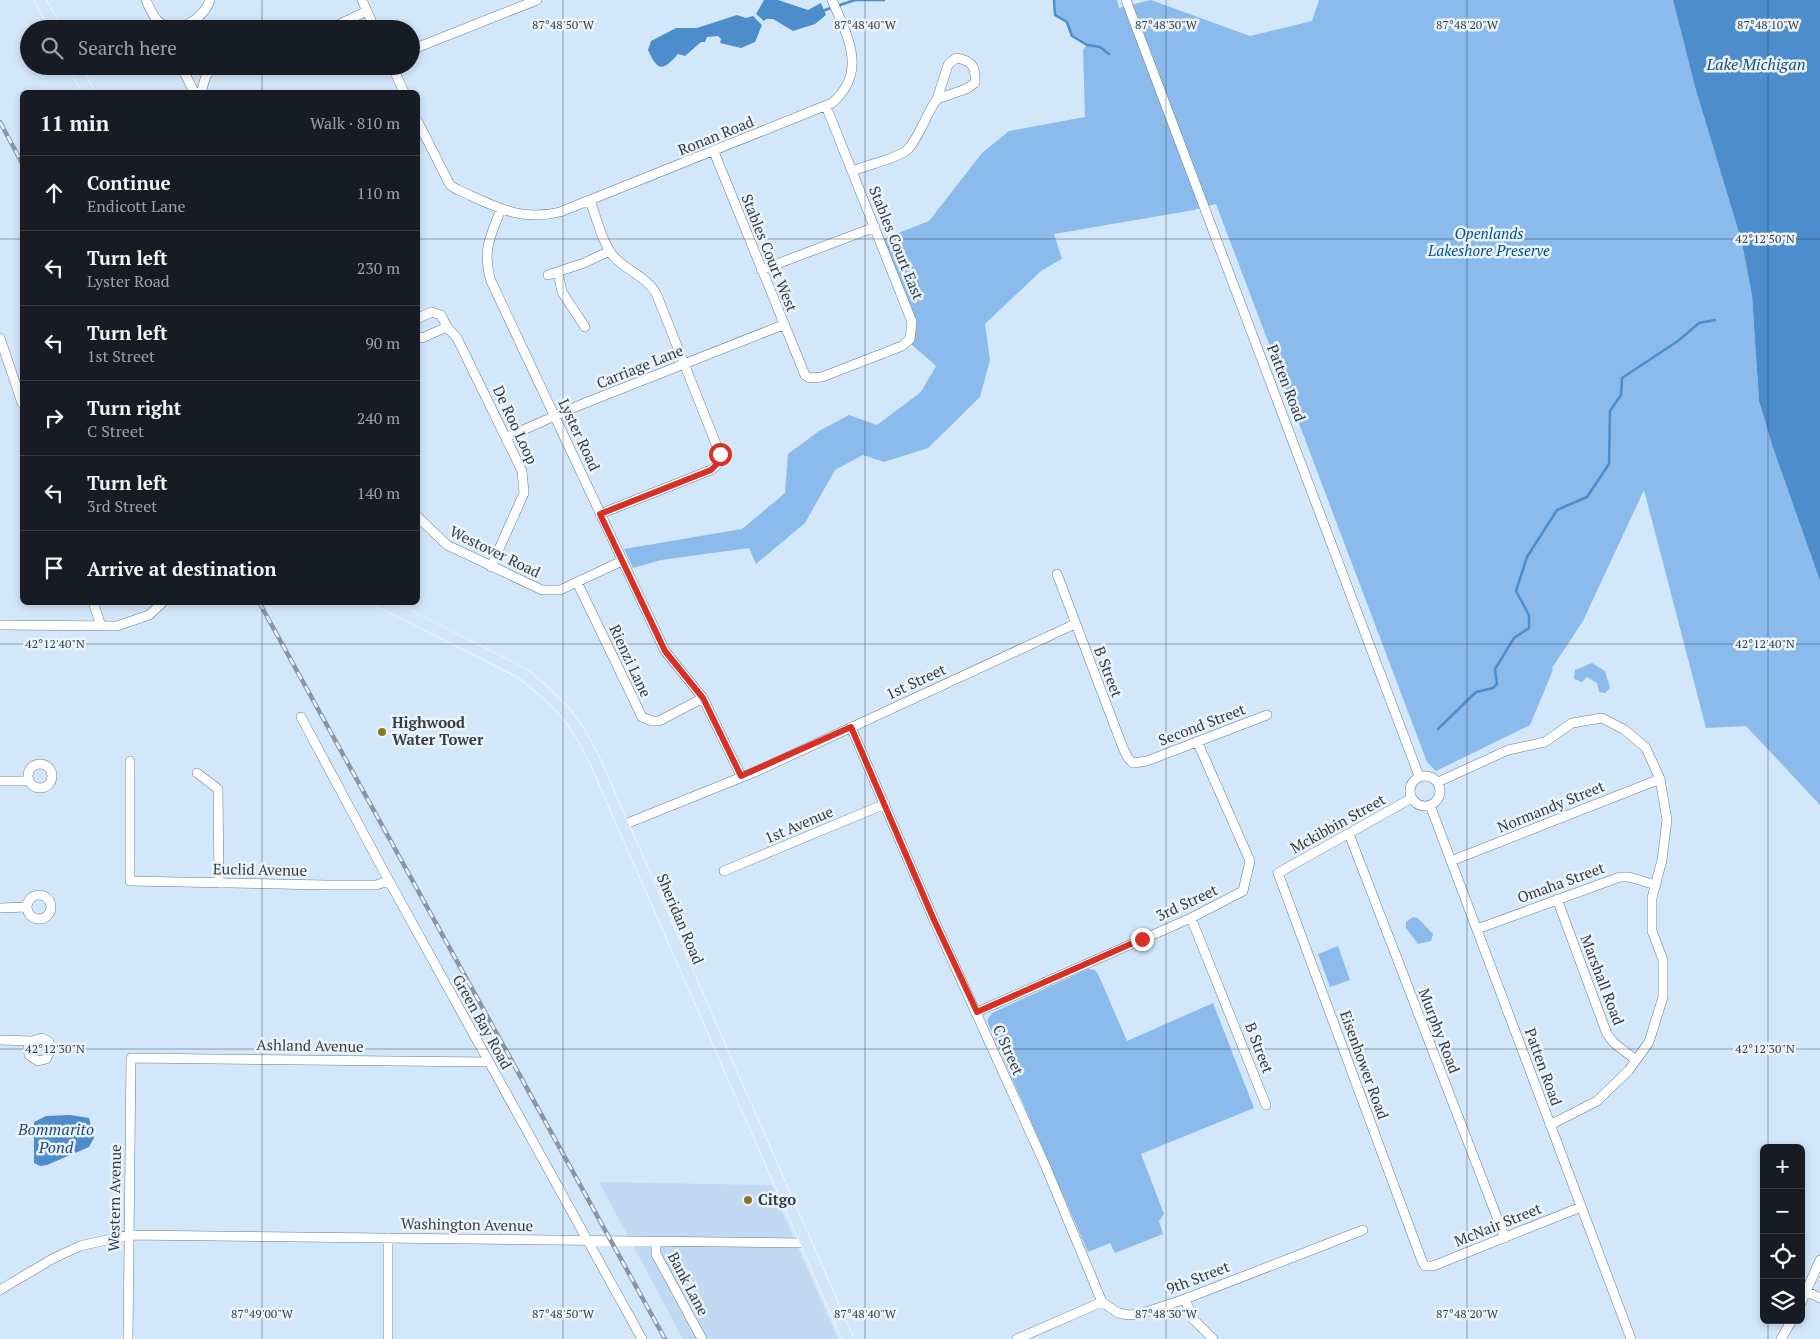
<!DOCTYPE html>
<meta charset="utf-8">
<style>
body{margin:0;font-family:"PT Serif",serif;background:#242831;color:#f1f3f6}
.controls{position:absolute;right:15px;bottom:15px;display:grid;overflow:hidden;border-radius:8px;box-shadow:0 2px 8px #0003}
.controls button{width:45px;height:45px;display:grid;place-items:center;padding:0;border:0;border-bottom:1px solid #363941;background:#171b24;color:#f1f3f6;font:25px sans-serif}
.stop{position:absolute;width:15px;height:15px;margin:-11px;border:4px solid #d93025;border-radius:50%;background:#fff}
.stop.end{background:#d93025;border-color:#fff;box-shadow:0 1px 5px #0008}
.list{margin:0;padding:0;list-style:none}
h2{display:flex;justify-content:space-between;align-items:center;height:65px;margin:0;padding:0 20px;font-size:21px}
h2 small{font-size:16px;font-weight:400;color:#9ea1a6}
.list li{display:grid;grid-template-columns:32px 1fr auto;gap:15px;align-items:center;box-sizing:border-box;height:75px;padding:0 20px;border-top:1px solid #363941}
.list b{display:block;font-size:19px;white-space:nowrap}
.list p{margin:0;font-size:16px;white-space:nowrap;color:#9ea1a6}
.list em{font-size:16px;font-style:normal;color:#9ea1a6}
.icon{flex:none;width:28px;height:28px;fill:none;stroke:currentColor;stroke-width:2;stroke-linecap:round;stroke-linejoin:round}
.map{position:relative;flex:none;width:1820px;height:1339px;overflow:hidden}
.search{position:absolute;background:#171b24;box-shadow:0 2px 8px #0003;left:20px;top:20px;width:400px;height:55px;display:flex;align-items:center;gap:12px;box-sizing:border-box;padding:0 18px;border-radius:28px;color:#9ea1a6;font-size:19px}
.panel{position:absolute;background:#171b24;box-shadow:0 2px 8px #0003;left:20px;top:90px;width:400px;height:515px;border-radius:8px}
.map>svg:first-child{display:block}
.built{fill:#c1d9f3}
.green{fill:#8bbbec}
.water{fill:#4d8dcc}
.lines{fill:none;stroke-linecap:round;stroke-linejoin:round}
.stream{stroke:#4d8dcc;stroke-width:2.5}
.minor-casing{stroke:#6a7c8e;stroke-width:10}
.major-casing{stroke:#fff;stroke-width:12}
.minor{stroke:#fff;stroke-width:9}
.major{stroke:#d3e5f8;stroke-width:11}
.rail-casing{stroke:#8795a4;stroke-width:4.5}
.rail{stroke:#ebf3fb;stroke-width:2.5;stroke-dasharray:8;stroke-linecap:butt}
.route{stroke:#d93025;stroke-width:6}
.ticks{fill:none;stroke:#333b43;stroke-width:1;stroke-opacity:0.45}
.poi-dot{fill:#897a1f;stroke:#ebf3fb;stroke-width:2}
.labels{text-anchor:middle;stroke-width:5;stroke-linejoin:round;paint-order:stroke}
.street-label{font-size:15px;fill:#333b43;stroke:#ebf3fb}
.park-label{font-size:15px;font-style:italic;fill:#02508a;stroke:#ebf3fb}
.poi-label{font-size:15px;font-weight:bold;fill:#333b43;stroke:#ebf3fb;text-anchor:start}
.water-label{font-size:16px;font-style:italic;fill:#1e4c76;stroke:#ebf3fb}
.ticks-label{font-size:12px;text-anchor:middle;fill:#333b43;stroke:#ebf3fb;stroke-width:5;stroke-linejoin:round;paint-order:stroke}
</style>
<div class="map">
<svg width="1820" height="1339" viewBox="0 0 1820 1339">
<rect width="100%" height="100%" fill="#d3e7fb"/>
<path class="built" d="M599,1182L771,1185L838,1339H683Z"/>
<path class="green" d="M1054,0H1117L1119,8L1151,0L1250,36L1312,21L1319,0H1673L1695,87L1742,243L1752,296L1759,401L1772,445L1820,581V805L1746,726L1706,728L1644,490L1583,621L1552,668L1553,670L1530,725L1436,771L1427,762L1216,204L1194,210L1054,234L1062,259L1041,271L985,324L990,360L980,397L928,448L884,462L863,455L835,470L805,523L756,564L749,548L661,560L633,568L624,549L742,529L785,493L788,454L819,431L849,415L877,425L921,392L936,366L911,344L915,339L916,324L883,239L929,221L982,153L1009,131L1085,117L1083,50L1087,45L1072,36L1067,22L1055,15Z
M1592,663L1605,671L1610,688L1605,693L1599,692L1597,683L1587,677L1582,682L1574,679L1575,670Z
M1413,917L1418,918L1433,934L1431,941L1418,944L1406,928V922Z
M1338,946L1350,980L1330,987L1318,954Z
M1088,969L1095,970L1098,974L1127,1041L1213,1003L1254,1108L1141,1154L1164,1214L1159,1221L1163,1234L1115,1253L1110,1243L1088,1252L987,1021L992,1013Z"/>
<path class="water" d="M764,0H778L808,10L821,3L826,15L815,24L793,31L773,19H766L764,21L756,14Z
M1673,0H1820V581L1772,445L1759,401L1752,296L1742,243L1695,87Z
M737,15L746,18L753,16L762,25L755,42L741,48L720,43L721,39L718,36L707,37L705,42H701L685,56L678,54C663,71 658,72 648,50L651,41L676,28H697Z
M70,1115L89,1118L94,1138L89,1147L47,1165L40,1166L34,1163V1122L46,1116Z"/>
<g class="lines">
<path class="stream" d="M1054,0L1055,15L1067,22L1072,36L1087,45L1100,47L1109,54
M822,11L855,0H884
M1438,729L1476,692L1493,688L1497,684L1495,669L1514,638L1529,628V615L1516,591L1527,557L1557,510L1587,497L1609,464L1610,411L1621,395L1622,378L1678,341L1699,323L1715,320"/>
<defs>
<path id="minor" d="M146,0C149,7 152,15 158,21C176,37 204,19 210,0
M362,0L375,29
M1126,0L1419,776
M329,29L367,11
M411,50L537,0
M956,58C972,60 976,67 975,83L966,89L937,99L948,65Z
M185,66V74L194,92
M392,66L404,92
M201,92L206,76L212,66
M418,122L450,185L458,190C495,206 519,222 560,212L832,103C868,72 848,37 832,0
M714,152L805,375L810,378L822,377L902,346L910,339L912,322L826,106
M852,171C867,165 896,159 907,150C917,142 927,112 937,99
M590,201C597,218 602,244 615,258C629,272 644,275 656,293L720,454L717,465L711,470L600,514
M501,209C490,237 482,251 491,281L665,651L703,698L741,776
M761,270L875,227
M558,272L562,292L585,327
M548,275L584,263L610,251
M418,318L432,312L441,315L447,327L457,338L522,471L524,493L491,567
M418,337L422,338L447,327
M0,338L22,403
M507,437L580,405L783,325
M418,517L447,545L542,590H560L622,561
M1057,574L1123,748L1128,758L1133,763L1147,761L1267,715
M577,582L642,717L652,721H659L703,698
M93,602L101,626
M0,625L117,626L149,615L163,602
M301,717L389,881L642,1339
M851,727L934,920L1045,1165L1102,1302
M130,761V881L326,885H376L389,881
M28 776a12 12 0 1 1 24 0a12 12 0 1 1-24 0Z
M197,773L218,789L219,883
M1410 791a15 15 0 1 1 30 0a15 15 0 1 1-30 0Z
M0,781H29
M1438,782L1508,750L1545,742L1572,723L1602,718L1625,730L1646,748L1660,779L1667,820L1662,860L1652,898V931L1663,960V997L1649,1042L1629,1070L1597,1101L1550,1125
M1412,798L1278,873L1422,1261L1425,1266H1433L1581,1207
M1430,805L1631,1339
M623,825L757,771L1075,624
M1349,834L1505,1238
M1451,861L1660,779
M724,871L885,804
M27 907a12 12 0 1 1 24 0a12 12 0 1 1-24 0Z
M1557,899L1607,1034L1614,1043L1636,1060
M0,908L27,907
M1191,918L1266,1105
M1477,929L1620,877H1629L1656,885
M977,1012L1191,918L1243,891L1250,861L1197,741
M0,1040L32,1041L42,1038L49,1042L51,1049L46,1059L38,1061L29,1055L28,1047L32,1041
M656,1241V1254L702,1339
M0,1290L52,1259L80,1246L128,1235L805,1243
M1808,1292L1820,1298
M1185,1299L1193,1319L1213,1339
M1801,1303L1820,1260
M128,1339L131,1058L488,1062
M388,1339V1238
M1017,1339L1102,1302L1118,1313L1128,1315L1140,1314L1185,1299L1363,1230
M1781,1339L1792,1320"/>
<path id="major" d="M40,0L56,29
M75,66L88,92
M381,602L522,673C542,689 562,706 576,727C596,757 608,793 623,825L848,1339"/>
</defs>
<use href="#minor" class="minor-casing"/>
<use href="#major" class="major-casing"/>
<use href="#minor" class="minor"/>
<use href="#major" class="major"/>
<defs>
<path id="rail" d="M0,122L22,163
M259,602L665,1339"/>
</defs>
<use href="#rail" class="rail-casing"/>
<use href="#rail" class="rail"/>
</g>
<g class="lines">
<path class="route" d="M720,454L717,464L711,470L600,514L665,651L703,698L741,776L851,727L934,920L977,1012L1142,939"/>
</g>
<path class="ticks" d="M262,0V29M563,0V1339M865,0V1339M1166,0V1339M1467,0V1339M1768,0V1148M262,66V92M0,239H22M418,239H1820M262,602V1339M0,644H1820M0,1049H1820M1768,1320V1339"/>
<g class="poi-dot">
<circle cx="382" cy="732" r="5"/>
<circle cx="748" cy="1200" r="5"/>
</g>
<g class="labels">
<g class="street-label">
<text transform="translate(716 136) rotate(-22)" y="5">Ronan Road</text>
<text transform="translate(896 243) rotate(68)" y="5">Stables Court East</text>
<text transform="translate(769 253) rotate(68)" y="5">Stables Court West</text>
<text transform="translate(640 367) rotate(-22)" y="5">Carriage Lane</text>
<text transform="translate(1286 383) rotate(69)" y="5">Patten Road</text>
<text transform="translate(515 425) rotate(65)" y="5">De Roo Loop</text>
<text transform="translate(579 435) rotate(65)" y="5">Lyster Road</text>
<text transform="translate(495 552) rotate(26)" y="5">Westover Road</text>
<text transform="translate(630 661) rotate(65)" y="5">Rienzi Lane</text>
<text transform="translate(1108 672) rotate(69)" y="5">B Street</text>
<text transform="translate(916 682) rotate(-25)" y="5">1st Street</text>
<text transform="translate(1202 725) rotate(-21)" y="5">Second Street</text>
<text transform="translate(1551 807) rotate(-22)" y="5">Normandy Street</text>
<text transform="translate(1338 824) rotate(-29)" y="5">Mckibbin Street</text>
<text transform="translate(799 825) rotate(-23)" y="5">1st Avenue</text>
<text transform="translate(260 870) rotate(1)" y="5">Euclid Avenue</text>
<text transform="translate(1561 883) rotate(-20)" y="5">Omaha Street</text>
<text transform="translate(1187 903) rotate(-25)" y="5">3rd Street</text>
<text transform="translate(680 919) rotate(67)" y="5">Sheridan Road</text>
<text transform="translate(1602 980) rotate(69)" y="5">Marshall Road</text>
<text transform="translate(482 1022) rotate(61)" y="5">Green Bay Road</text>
<text transform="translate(1439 1031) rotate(69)" y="5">Murphy Road</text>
<text transform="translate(310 1046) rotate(1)" y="5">Ashland Avenue</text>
<text transform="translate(1259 1048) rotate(69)" y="5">B Street</text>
<text transform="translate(1008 1050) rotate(66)" y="5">C Street</text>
<text transform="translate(1364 1065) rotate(70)" y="5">Eisenhower Road</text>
<text transform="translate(1543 1067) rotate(70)" y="5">Patten Road</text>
<text transform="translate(115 1198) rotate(-89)" y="5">Western Avenue</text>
<text transform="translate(467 1225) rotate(1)" y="5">Washington Avenue</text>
<text transform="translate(1498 1225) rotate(-22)" y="5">McNair Street</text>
<text transform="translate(1198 1278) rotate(-21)" y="5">9th Street</text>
<text transform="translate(688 1284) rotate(62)" y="5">Bank Lane</text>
</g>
<g class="park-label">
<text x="1489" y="239">Openlands<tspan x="1489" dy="17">Lakeshore Preserve</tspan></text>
</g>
<g class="poi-label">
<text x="392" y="728">Highwood<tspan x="392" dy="17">Water Tower</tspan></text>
<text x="758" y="1205">Citgo</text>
</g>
<g class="water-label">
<text x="1756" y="70">Lake Michigan</text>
<text x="56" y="1135">Bommarito<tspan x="56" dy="18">Pond</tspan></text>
</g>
</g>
<g class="ticks-label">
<text x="563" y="29">87°48'50"W</text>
<text x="865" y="29">87°48'40"W</text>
<text x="1166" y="29">87°48'30"W</text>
<text x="1467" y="29">87°48'20"W</text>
<text x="1768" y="29">87°48'10"W</text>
<text x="1765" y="243">42°12'50"N</text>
<text x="55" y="648">42°12'40"N</text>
<text x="1765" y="648">42°12'40"N</text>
<text x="55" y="1053">42°12'30"N</text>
<text x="1765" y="1053">42°12'30"N</text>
<text x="262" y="1318">87°49'00"W</text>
<text x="563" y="1318">87°48'50"W</text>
<text x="865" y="1318">87°48'40"W</text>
<text x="1166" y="1318">87°48'30"W</text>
<text x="1467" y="1318">87°48'20"W</text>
</g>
</svg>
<div class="controls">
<button>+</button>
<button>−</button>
<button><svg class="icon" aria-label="locate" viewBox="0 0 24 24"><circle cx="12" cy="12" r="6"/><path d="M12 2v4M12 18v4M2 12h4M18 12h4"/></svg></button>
<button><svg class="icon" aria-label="layers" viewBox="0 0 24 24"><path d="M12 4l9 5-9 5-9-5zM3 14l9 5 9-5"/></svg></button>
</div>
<div class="stop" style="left:720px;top:454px"></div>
<div class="stop end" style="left:1142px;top:939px"></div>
<div class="search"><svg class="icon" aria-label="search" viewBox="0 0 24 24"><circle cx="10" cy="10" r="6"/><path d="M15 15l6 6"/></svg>Search here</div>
<section class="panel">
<h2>11 min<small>Walk · 810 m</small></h2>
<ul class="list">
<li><svg class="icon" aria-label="ahead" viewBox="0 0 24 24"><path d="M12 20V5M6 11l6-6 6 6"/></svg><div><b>Continue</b><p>Endicott Lane</p></div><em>110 m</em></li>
<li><svg class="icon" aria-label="left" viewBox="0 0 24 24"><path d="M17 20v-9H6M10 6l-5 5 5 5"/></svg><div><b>Turn left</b><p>Lyster Road</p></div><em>230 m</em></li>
<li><svg class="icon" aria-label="left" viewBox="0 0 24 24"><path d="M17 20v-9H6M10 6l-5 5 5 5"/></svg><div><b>Turn left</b><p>1st Street</p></div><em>90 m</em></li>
<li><svg class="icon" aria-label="right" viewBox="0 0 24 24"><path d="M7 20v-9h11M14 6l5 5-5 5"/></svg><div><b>Turn right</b><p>C Street</p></div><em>240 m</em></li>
<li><svg class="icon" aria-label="left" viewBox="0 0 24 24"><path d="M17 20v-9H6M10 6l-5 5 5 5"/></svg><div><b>Turn left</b><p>3rd Street</p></div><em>140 m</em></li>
<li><svg class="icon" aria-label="arrive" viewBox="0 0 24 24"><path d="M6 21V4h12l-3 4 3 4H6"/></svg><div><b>Arrive at destination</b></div></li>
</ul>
</section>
</div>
